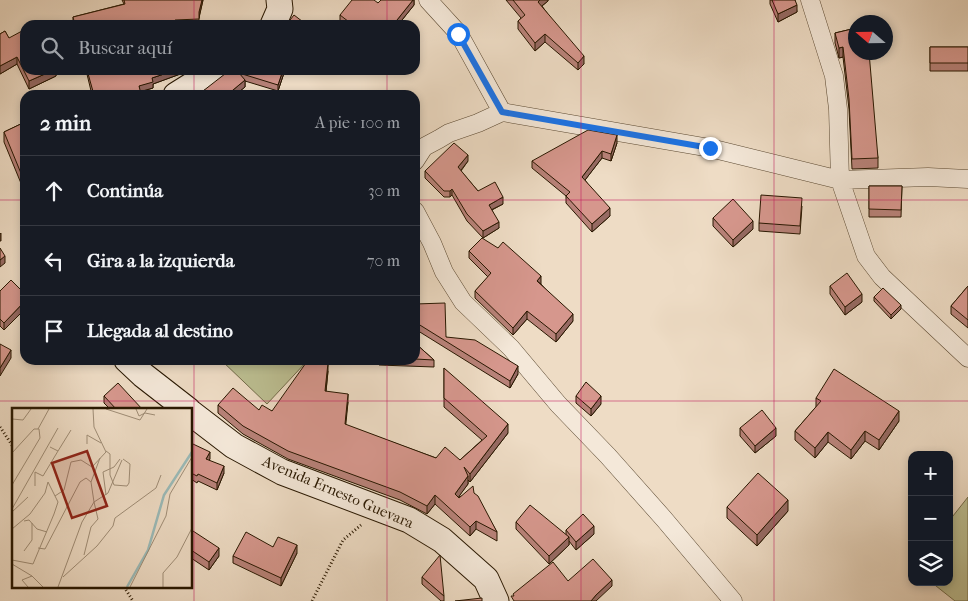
<!DOCTYPE html>
<html lang="es">
<meta charset="utf-8">
<style>
body{margin:0;font-family:"IM FELL French Canon",serif;background:#20242c;color:#f1f3f6}
.controls{position:absolute;right:15px;bottom:15px;display:grid;overflow:hidden;border-radius:10px;box-shadow:0 2px 8px #0003}
.controls button{width:45px;height:45px;display:grid;place-items:center;padding:0;border:0;border-bottom:1px solid #363941;background:#171b24;color:#f1f3f6;font:25px sans-serif}
.compass{position:absolute;left:848px;top:15px;width:45px;height:45px;border-radius:50%;background:#171b24;box-shadow:0 2px 8px #0003;rotate:290deg}
.stop{position:absolute;width:15px;height:15px;margin:-11px;border:4px solid #1a73e8;border-radius:50%;background:#fff}
.stop.end{background:#1a73e8;border-color:#fff;box-shadow:0 1px 5px #0008}
.list{margin:0;padding:0;list-style:none}
h2{display:flex;justify-content:space-between;align-items:center;height:65px;margin:0;padding:0 20px;font-size:21px}
h2 small{font-size:16px;font-weight:400;color:#9ea1a6}
.list li{display:grid;grid-template-columns:32px 1fr auto;gap:15px;align-items:center;box-sizing:border-box;height:70px;padding:0 20px;border-top:1px solid #363941}
.list b{display:block;font-size:19px;white-space:nowrap}
.list em{font-size:16px;font-style:normal;color:#9ea1a6}
.icon{flex:none;width:28px;height:28px;fill:none;stroke:currentColor;stroke-width:2;stroke-linecap:round;stroke-linejoin:round}
.map{position:relative;flex:none;width:968px;height:601px;overflow:hidden}
.search{position:absolute;background:#171b24;box-shadow:0 2px 8px #0003;left:20px;top:20px;width:400px;height:55px;display:flex;align-items:center;gap:12px;box-sizing:border-box;padding:0 18px;border-radius:15px;color:#9ea1a6;font-size:19px}
.panel{position:absolute;background:#171b24;box-shadow:0 2px 8px #0003;left:20px;top:90px;width:400px;height:275px;border-radius:15px}
.map>svg:first-child{display:block}
.green{fill:#bcbf92;stroke:#726b49}
.lines{fill:none;stroke-linecap:round;stroke-linejoin:round}
.minor-casing{stroke:#5a4831;stroke-width:19}
.secondary-casing{stroke:#281700;stroke-width:27}
.path{stroke:#281700;stroke-width:3;stroke-dasharray:1 2.5;stroke-linecap:butt}
.minor{stroke:#f4e8d9;stroke-width:18}
.secondary{stroke:#f4e8d9;stroke-width:25}
.wall{fill:#b88279;stroke:#281700}
.shaded-wall{fill:#966a63;stroke:#281700}
.building{fill:#d6978d;stroke:#281700}
.route{stroke:#1a73e8;stroke-width:6}
.grid{fill:none;stroke:#c2185b;stroke-width:1;stroke-opacity:0.55}
.labels{text-anchor:middle;stroke-width:5;stroke-linejoin:round;paint-order:stroke}
.street-label{font-size:15px;fill:#281700;stroke:#f4e8d9}
.inset-river{fill:none;stroke:#9abab8;stroke-width:2.5}
.inset-road{fill:none;stroke:#9f8d76;stroke-width:1}
.view{fill:#8f2418;fill-opacity:0.15;stroke:#8f2418;stroke-width:2.5}
.inset-edge{fill:none;stroke:#281700;stroke-width:2.5}
</style>
<div class="map">
<svg width="968" height="601" viewBox="0 0 968 601">
<rect width="100%" height="100%" fill="#eedcc5"/>
<filter id="stains"><feTurbulence type="fractalNoise" baseFrequency=".004" numOctaves="4"/><feColorMatrix values="0 0 0 0 .2 0 0 0 0 .09 0 0 0 0 .02 0 0 0 .5 -.17"/></filter>
<radialGradient id="worn" r=".72"><stop offset=".6" stop-color="#630" stop-opacity="0"/><stop offset="1" stop-color="#630" stop-opacity=".3"/></radialGradient>
<path class="green" d="M221,360H308L267,404Z
M968,497V601H955L931,582H949V521Z"/>
<g class="lines">
<defs>
<path id="minor" d="M428,0L459,34L502,112
M810,0L834,76L838,109L840,180L928,177L968,179
M415,161L424,147L439,139L449,133L478,123L502,112L710,148L840,180L866,256L882,277L968,358
M415,211L432,243L444,272L463,302L511,348L558,404L608,456L664,519L733,601"/>
<path id="secondary" d="M273,25L280,9L279,0
M176,95L216,70
M127,360L143,375L188,410
M191,413L234,446L282,472L409,520L442,540L486,579L496,601"/>
</defs>
<use href="#minor" class="minor-casing"/>
<use href="#secondary" class="secondary-casing"/>
<path class="path" d="M0,427L14,448
M124,587L133,601
M312,601L343,540L361,525"/>
<use href="#minor" class="minor"/>
<use href="#secondary" class="secondary"/>
</g>
<path class="wall" d="M122,0H203L199,17V25H73V17L124,4Z
M414,0V5L398,25H345L340,21V15L378,3Z
M506,0H548V1L542,6L584,64L578,70L545,42L535,51L518,29V21L521,18Z
M770,0H795L797,12L778,22L770,4Z
M856,28L878,158V168L852,169L849,109L843,57L839,58L835,43V33Z
M5,31L25,70H56V76L29,89L17,64L0,74V34Z
M930,47H968V71H930Z
M86,70H189L183,73L153,84V88L140,92L141,95H92Z
M240,70H285L278,91L245,81V87L235,95H203V91Z
M25,122V193L4,142V132Z
M617,143L611,161L602,158L585,180L610,216L592,232L566,203V196L532,168V161Z
M468,161L461,171L478,191L503,204L492,210L499,228L483,238L467,221L452,195L450,197H444L425,178V171Z
M869,186H902L901,217H869Z
M802,206L800,234L759,231V223Z
M713,218L753,229L733,247L713,226Z
M469,251L541,284L573,321L556,342L527,319L513,335L475,298V291L488,277L469,258Z
M830,286L862,302L845,315L830,294Z
M968,286V328L951,314V306Z
M0,291L25,294V309L4,330L0,326Z
M874,297L901,309L891,319L874,301Z
M415,304L446,337L518,374L510,388L415,329Z
M415,343L434,360V367L379,365V360H415Z
M444,368L508,433L470,482L468,480V484L458,497L474,493L497,532V541L476,529L470,536L435,504L427,514L400,500L288,459L243,434L218,413V405L259,410L272,411L328,371L326,392L348,402L345,425L436,458L460,460L482,440L444,407Z
M104,396L143,410H111L104,403Z
M576,396L601,404L591,416L576,403Z
M816,398L899,421L879,450L865,441L851,459L828,442L815,458L795,440V431L816,407Z
M740,428L776,436L755,453L740,436Z
M191,444L210,459L209,460L224,473L217,490L198,481L197,483L191,479Z
M727,507L788,511L757,546L727,518Z
M516,522L566,535V530L594,534L576,550L569,541V545L549,564L516,529Z
M191,534L219,556L209,570L191,558Z
M273,547L297,553L281,586L233,563V556Z
M422,577L444,596V601H441L422,584Z"/>
<path class="shaded-wall" d="M202,0H203L199,18V12Z
M413,0H414V5L398,25H393Z
M540,0H548V1L538,9V2Z
M797,5V12L778,22V14Z
M545,34V42L535,51V43Z
M843,47V57L839,58V48Z
M584,56V64L578,70V63Z
M17,57V64L0,74V66Z
M54,70H56V76L29,89V81Z
M176,70H189L183,73L153,84V88L139,92V86L152,78Z
M283,70H285L278,91V85Z
M245,80V87L235,95H227Z
M617,135V143L611,161V154Z
M602,151V158L582,184V177Z
M468,155V161L458,174V167Z
M452,189V195L450,197V191Z
M503,197V204L489,211V205Z
M610,208V216L592,232V224Z
M753,221V229L733,247V240Z
M499,222V228L483,238V231Z
M1,233V241H0V234Z
M5,256V263L0,267V260Z
M541,276V284L537,281Z
M862,294V302L845,315V307Z
M25,301V309L4,330V323Z
M901,305V309L891,319V315Z
M527,311V319L513,335V328Z
M573,314V321L556,342V334Z
M11,350V358L0,376V368Z
M328,363V371L325,400V391Z
M518,366V374L510,388V381Z
M348,394V402L345,433V424Z
M601,396V404L591,416V409Z
M899,411V421L879,450V440Z
M508,424V433L470,482V474Z
M776,428V436L755,453V446Z
M865,431V441L851,459V450Z
M828,432V442L815,458V448Z
M210,452V459L206,465V459Z
M224,466V473L217,490V483Z
M468,476V484L455,502V494Z
M435,495V504L427,514V506Z
M788,500V511L757,546V535Z
M476,521V529L470,536V527Z
M594,526V534L576,550V542Z
M569,537V545L549,564V556Z
M297,545V553L281,586V578Z
M219,548V556L209,570V562Z
M612,580V586L596,601H591L596,595Z"/>
<path class="building" d="M124,0H202L199,12V19L175,20L177,25H75L73,17L125,4Z
M352,0H374L378,3L381,0H413L393,25H353L340,15Z
M513,0H540L538,2L584,56L578,63L545,34L535,43L518,21L525,15Z
M772,0H795L797,5L778,14Z
M294,15L307,25H286Z
M856,28V52H869L878,158L852,159L849,99L843,47L839,48L835,33Z
M5,31L9,38L22,31L25,37V70H54L29,81L17,57L0,66V34Z
M930,47H968V63H930Z
M87,70H176L152,78L153,82L139,86L141,94L137,95H94Z
M230,70H236L238,72L240,70H283L278,85L239,73L245,80L227,95H206L203,91Z
M25,122V183L4,132Z
M588,130L617,135L611,154L602,151L582,177L610,208L592,224L566,196L570,192L532,161Z
M454,143L468,155L458,167L478,191L495,182L503,197L489,205L499,222L483,231L467,214L452,189L450,191H444L425,171Z
M869,186H902L901,210L869,209Z
M761,195L802,198L800,226L759,223Z
M733,199L753,221L733,240L713,218Z
M482,238L498,248L503,242L541,276L537,281L573,314L556,334L527,311L513,328L475,291L491,273L469,251Z
M0,248L5,256L0,260Z
M847,273L862,294L845,307L830,286Z
M11,280L25,294V301L4,323L0,319V291Z
M968,286V320L951,306Z
M883,288L901,305L891,315L874,297Z
M445,303L446,337L475,340L518,366L510,381L415,322V304Z
M415,343L434,360L415,359Z
M0,344L11,350L0,368Z
M308,360L328,363L325,391L348,394L345,424L436,458L445,447L460,460L487,436L444,398V368L508,424L470,474L464,467L468,476L455,494L459,498L473,486L474,493L478,496L497,532L476,521L470,527L435,495L427,506L400,492L288,451L243,426L218,405L233,388L259,410L262,405L272,411Z
M834,369L899,411L879,440L865,431L851,450L828,432L815,448L795,431L821,401L816,398Z
M586,382L601,396L591,409L576,396Z
M118,383L143,410H117L104,396Z
M762,410L776,428L755,446L740,428Z
M191,444H193L210,452L206,459L224,466L217,483L198,474L197,476L191,473Z
M758,473L788,500L757,535L727,507Z
M530,505L569,537L549,556L516,522Z
M583,514L594,526L576,542L566,530Z
M193,531L219,548L209,562L191,550V534Z
M246,532L273,547L278,537L297,545L281,578L233,556Z
M440,555L444,596L422,577Z
M593,559L612,580L596,595L591,601H514L511,596H514L513,594L553,562L568,581Z
M482,598V601H455Z"/>
<g class="lines">
<path class="route" d="M458,34L502,112L710,148"/>
</g>
<path class="grid" d="M194,0V25M387,0V25M581,0V601M774,0V601M194,70V95M387,70V95M0,200H25M415,200H968M194,360V601M387,360V601M0,401H968"/>
<g class="labels">
<g class="street-label">
<text transform="translate(338 492) rotate(23)" y="5">Avenida Ernesto Guevara</text>
</g>
</g>
<g transform="translate(12 408)">
<rect width="180" height="180" fill="#eedcc5"/>
<path class="inset-river" d="M115,179L136,142L152,87L180,44"/>
<path class="inset-road" d="M94,1L128,12L135,1M124,1L127,8L133,5L143,7M0,11L11,12L19,1M26,21L37,1M75,36V27L89,35M38,39L46,43L59,22M94,43L98,46V67L102,77L115,78L117,75L118,56L111,51M0,45L22,21H27L28,30L0,77M23,78V64L31,68L46,43M94,87L91,64L102,59L108,51M0,101L46,20M0,104L16,89M12,113L17,112L25,121L35,124M0,121L18,106L33,85L36,74L43,88L52,82L59,54L69,52L80,59L94,44L82,19L81,1M26,140L33,141L68,74L74,70L79,74M12,143L20,132V115M72,147L79,119L86,111L82,94L96,85L110,52M0,152L21,156L42,106L46,94L43,88M0,156L20,168L31,179M51,169L85,138L101,118L103,110L144,80L149,67M16,179L10,172L20,168M46,179L70,114L82,94L79,74L88,50M118,179L154,108L158,86L180,49M151,179V165L165,149L180,120"/>
<path class="view" d="M75,43L95,98L60,110L40,55Z"/>
<rect width="180" height="180" class="inset-edge"/>
</g>
<rect width="100%" height="100%" filter="url(#stains)"/>
<rect width="100%" height="100%" fill="url(#worn)"/>
</svg>
<div class="controls">
<button>+</button>
<button>−</button>
<button><svg class="icon" aria-label="layers" viewBox="0 0 24 24"><path d="M12 4l9 5-9 5-9-5zM3 14l9 5 9-5"/></svg></button>
</div>
<svg class="compass" viewBox="-18 -18 36 36"><path d="M0-13l5 13h-10z" fill="#e53935"/><path d="M0 13l5-13h-10z" fill="#9ea1a6"/></svg>
<div class="stop" style="left:458px;top:34px"></div>
<div class="stop end" style="left:710px;top:148px"></div>
<div class="search"><svg class="icon" aria-label="search" viewBox="0 0 24 24"><circle cx="10" cy="10" r="6"/><path d="M15 15l6 6"/></svg>Buscar aquí</div>
<section class="panel">
<h2>2 min<small>A pie · 100 m</small></h2>
<ul class="list">
<li><svg class="icon" aria-label="ahead" viewBox="0 0 24 24"><path d="M12 20V5M6 11l6-6 6 6"/></svg><div><b>Continúa</b></div><em>30 m</em></li>
<li><svg class="icon" aria-label="left" viewBox="0 0 24 24"><path d="M17 20v-9H6M10 6l-5 5 5 5"/></svg><div><b>Gira a la izquierda</b></div><em>70 m</em></li>
<li><svg class="icon" aria-label="arrive" viewBox="0 0 24 24"><path d="M6 21V4h12l-3 4 3 4H6"/></svg><div><b>Llegada al destino</b></div></li>
</ul>
</section>
</div>
